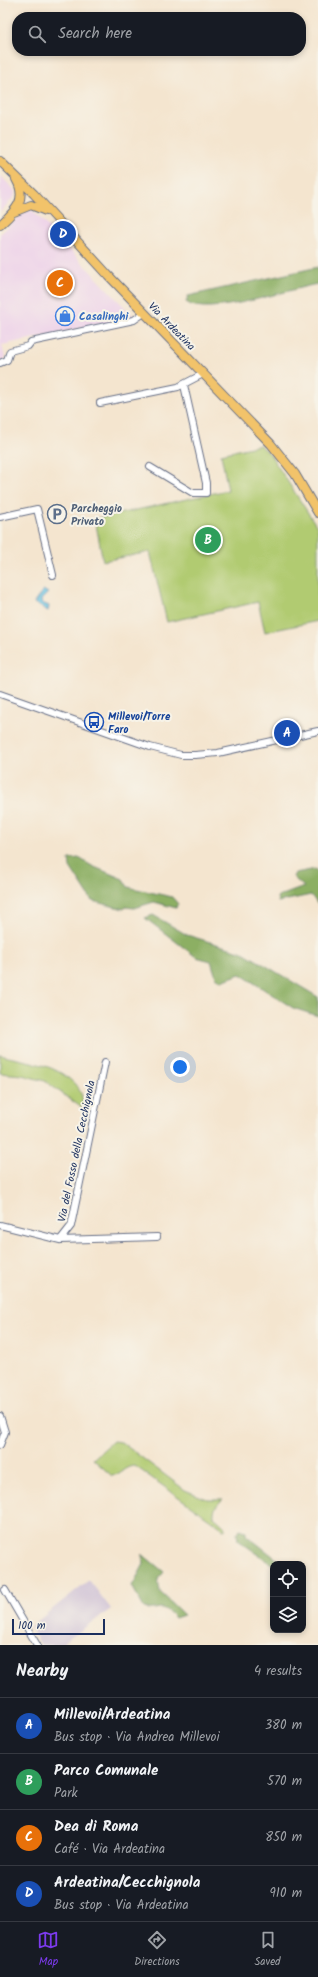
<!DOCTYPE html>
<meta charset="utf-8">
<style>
body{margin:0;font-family:Kalam,sans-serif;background:#242831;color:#f1f3f6}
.controls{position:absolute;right:12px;bottom:12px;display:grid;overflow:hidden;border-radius:8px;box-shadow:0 2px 6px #0003}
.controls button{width:36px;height:36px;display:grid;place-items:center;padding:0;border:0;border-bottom:1px solid #363941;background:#171b24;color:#f1f3f6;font:20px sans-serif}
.scale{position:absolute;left:12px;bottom:10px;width:93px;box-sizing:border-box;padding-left:4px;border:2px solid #1b2f5e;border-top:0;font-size:11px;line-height:14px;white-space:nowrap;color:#1b2f5e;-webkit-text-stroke:3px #f7f3e8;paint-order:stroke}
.you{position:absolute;left:180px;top:1067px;width:14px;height:14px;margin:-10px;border:3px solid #fff;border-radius:50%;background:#1a73e8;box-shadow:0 0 0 6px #1a73e833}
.badge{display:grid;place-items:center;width:26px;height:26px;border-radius:50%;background:#7c3aed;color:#fff;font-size:13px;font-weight:700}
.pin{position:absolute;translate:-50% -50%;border:2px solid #fff;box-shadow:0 1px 4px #0006}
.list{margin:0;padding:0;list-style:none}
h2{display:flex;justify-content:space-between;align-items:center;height:52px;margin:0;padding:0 16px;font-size:17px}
h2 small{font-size:13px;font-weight:400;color:#9ea1a6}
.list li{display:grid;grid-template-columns:26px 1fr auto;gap:12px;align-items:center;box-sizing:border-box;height:56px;padding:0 16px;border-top:1px solid #363941}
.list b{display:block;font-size:15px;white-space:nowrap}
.list p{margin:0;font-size:13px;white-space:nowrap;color:#9ea1a6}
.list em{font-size:13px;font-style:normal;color:#9ea1a6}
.icon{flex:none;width:22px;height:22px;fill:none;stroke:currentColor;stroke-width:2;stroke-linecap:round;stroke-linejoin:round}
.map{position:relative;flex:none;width:318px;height:1645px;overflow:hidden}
.search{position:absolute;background:#171b24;box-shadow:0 2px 6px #0003;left:12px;right:12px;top:12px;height:44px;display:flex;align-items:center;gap:10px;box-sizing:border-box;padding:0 14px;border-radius:16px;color:#9ea1a6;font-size:15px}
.sheet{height:276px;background:#171b24}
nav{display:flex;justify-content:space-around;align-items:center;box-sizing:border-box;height:56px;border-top:1px solid #363941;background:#171b24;font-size:11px;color:#9ea1a6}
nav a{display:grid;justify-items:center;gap:2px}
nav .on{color:#7c3aed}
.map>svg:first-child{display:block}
.built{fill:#edd0e9}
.industrial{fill:#ccbed4}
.green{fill:#b1cb71;stroke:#667d68}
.forest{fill:#8caf63;stroke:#546f60}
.water{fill:#62c0e0;stroke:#3e789f}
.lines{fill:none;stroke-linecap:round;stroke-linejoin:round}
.minor-casing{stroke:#676f86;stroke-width:8}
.major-casing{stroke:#676f86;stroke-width:10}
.minor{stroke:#fff;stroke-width:6}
.major{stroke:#f2c36a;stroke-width:8}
.labels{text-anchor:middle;stroke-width:4;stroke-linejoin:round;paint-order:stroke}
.shop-label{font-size:11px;font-weight:bold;fill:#366cbe;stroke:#f7f3e8;text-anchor:start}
.street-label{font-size:11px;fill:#1b2f5e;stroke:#f7f3e8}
.service-label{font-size:11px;font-weight:bold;fill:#4e5e75;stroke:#f7f3e8;text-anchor:start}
.transit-label{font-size:11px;font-weight:bold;fill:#164399;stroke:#f7f3e8;text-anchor:start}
</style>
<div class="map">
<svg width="318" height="1645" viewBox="0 0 318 1645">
<rect width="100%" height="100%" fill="#f7f3e8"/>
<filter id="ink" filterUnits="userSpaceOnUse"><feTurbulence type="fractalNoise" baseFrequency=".025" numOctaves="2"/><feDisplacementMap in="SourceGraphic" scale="8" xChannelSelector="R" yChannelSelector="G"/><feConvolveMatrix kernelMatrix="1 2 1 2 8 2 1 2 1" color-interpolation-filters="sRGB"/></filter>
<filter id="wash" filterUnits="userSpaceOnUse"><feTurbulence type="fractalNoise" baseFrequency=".012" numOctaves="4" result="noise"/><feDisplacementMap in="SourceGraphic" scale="16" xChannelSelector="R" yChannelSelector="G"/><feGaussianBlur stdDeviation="0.9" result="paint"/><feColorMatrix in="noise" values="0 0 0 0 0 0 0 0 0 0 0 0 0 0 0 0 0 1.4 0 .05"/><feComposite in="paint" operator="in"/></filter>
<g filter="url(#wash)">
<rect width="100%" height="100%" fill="#f4e5cf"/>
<path class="built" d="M0,175L15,191V196L0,212Z
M30,210L33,211L134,317L2,345L5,359L0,360V234L23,213Z"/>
<path class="industrial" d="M89,1580L111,1609L60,1645H41L30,1627Z"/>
<path class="green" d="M260,445L269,453L318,528V621L265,632L258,602L167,622L150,552L103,561L95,519L228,490L221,454Z
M0,1055C15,1059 31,1061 45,1066C62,1071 88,1088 82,1108L45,1081L22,1075L0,1073Z
M113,1441L121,1442L185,1490L207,1499H223C217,1505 213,1508 214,1517L225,1527V1530L135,1466C125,1466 121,1474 112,1476L93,1459Z"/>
<path class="forest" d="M318,267V284C292,288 206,319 186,302L188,296Z
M79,858L92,866L123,879L128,887L172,897L178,904L176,908L154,902L134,908L126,907L124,909L92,901L70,867L69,859Z
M316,869L318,873V905L311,895L278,902L277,897L304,887L293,877L295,873Z
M153,915L187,935L243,952L318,997V1016L293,1008L240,974L222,981L216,977L211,961L196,957L145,918Z
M240,1529L246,1531V1535L283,1564L273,1565L238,1540L237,1534Z
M142,1554L164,1572L158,1579L160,1592L184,1615L175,1618C158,1600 161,1613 144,1608L132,1586L144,1564Z"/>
<path class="water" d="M43,590L48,593L41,600L42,603L49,606L48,611L34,603Z"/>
</g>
<g filter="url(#ink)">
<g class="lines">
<defs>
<path id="minor" d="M0,363L7,360L10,351L28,346L31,342L134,320L144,313
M100,403L178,387L203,374
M150,467L193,493H206V483L184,385
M0,517L37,509L53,575
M0,694L150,747L181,755H195L218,753L318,731
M0,1225L60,1240L157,1237
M60,1240L71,1226L105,1062
M0,1416L5,1432L0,1445
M5,1590L37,1645"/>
<path id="major" d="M0,161L34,194L109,276L271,444L295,474L318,513
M14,212L31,205L46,211
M0,225C15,211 28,200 16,179"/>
</defs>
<use href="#minor" class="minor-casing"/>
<use href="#major" class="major-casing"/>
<use href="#minor" class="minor"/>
<use href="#major" class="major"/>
</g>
</g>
<defs>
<symbol id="shop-ring" viewBox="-11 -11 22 22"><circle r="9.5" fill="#f7f3e8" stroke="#3f7fe0" stroke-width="1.5"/><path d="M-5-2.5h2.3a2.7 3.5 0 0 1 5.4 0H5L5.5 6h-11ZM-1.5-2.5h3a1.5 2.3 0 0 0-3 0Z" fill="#3f7fe0"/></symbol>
<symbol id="parking-ring" viewBox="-11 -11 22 22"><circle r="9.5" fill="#f7f3e8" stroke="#5c6f8a" stroke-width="1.5"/><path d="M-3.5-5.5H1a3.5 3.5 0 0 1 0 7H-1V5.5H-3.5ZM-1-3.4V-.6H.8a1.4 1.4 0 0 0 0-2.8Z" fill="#5c6f8a"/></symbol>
<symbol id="bus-ring" viewBox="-11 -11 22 22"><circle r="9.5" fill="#f7f3e8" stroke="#1a4fb4" stroke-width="1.5"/><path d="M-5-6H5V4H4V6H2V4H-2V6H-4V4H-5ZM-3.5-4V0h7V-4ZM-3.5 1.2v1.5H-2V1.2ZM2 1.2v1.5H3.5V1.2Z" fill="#1a4fb4"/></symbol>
</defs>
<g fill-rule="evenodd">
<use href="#shop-ring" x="54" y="305" width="22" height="22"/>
<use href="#parking-ring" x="46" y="503" width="22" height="22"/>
<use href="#bus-ring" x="83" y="711" width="22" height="22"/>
</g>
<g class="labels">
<g class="shop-label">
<text x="79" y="320">Casalinghi</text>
</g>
<g class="street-label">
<text transform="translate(172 326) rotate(46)" y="4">Via Ardeatina</text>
<text transform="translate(76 1151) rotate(-78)" y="4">Via del Fosso della Cecchignola</text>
</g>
<g class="service-label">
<text x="71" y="512">Parcheggio<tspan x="71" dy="13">Privato</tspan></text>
</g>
<g class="transit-label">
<text x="108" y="720">Millevoi/Torre<tspan x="108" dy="13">Faro</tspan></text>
</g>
</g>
</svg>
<div class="controls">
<button><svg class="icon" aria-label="locate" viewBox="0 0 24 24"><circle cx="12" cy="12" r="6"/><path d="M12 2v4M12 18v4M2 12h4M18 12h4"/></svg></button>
<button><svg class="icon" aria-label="layers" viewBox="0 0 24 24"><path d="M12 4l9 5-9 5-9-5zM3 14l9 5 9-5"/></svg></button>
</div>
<div class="scale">100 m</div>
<div class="you"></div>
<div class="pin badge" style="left:287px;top:733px;background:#1a4fb4">A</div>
<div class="pin badge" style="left:208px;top:540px;background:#2e9e5b">B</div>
<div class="pin badge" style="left:60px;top:283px;background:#e8710a">C</div>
<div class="pin badge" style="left:63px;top:234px;background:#1a4fb4">D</div>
<div class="search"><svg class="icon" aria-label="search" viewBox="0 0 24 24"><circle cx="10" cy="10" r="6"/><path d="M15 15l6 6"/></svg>Search here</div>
</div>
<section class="sheet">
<h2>Nearby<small>4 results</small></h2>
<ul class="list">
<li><span class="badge" style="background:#1a4fb4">A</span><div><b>Millevoi/Ardeatina</b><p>Bus stop · Via Andrea Millevoi</p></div><em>380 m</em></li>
<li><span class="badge" style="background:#2e9e5b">B</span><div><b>Parco Comunale</b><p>Park</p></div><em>570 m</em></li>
<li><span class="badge" style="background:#e8710a">C</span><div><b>Dea di Roma</b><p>Café · Via Ardeatina</p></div><em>850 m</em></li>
<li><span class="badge" style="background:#1a4fb4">D</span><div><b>Ardeatina/Cecchignola</b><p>Bus stop · Via Ardeatina</p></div><em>910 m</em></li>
</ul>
</section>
<nav>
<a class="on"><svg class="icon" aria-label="map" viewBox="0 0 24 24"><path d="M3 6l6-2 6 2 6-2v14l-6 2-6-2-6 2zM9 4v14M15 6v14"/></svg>Map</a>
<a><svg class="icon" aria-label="directions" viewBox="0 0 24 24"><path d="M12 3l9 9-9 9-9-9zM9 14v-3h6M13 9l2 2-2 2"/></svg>Directions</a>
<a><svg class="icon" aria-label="saved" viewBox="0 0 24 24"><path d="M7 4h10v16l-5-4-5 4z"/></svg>Saved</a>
</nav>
